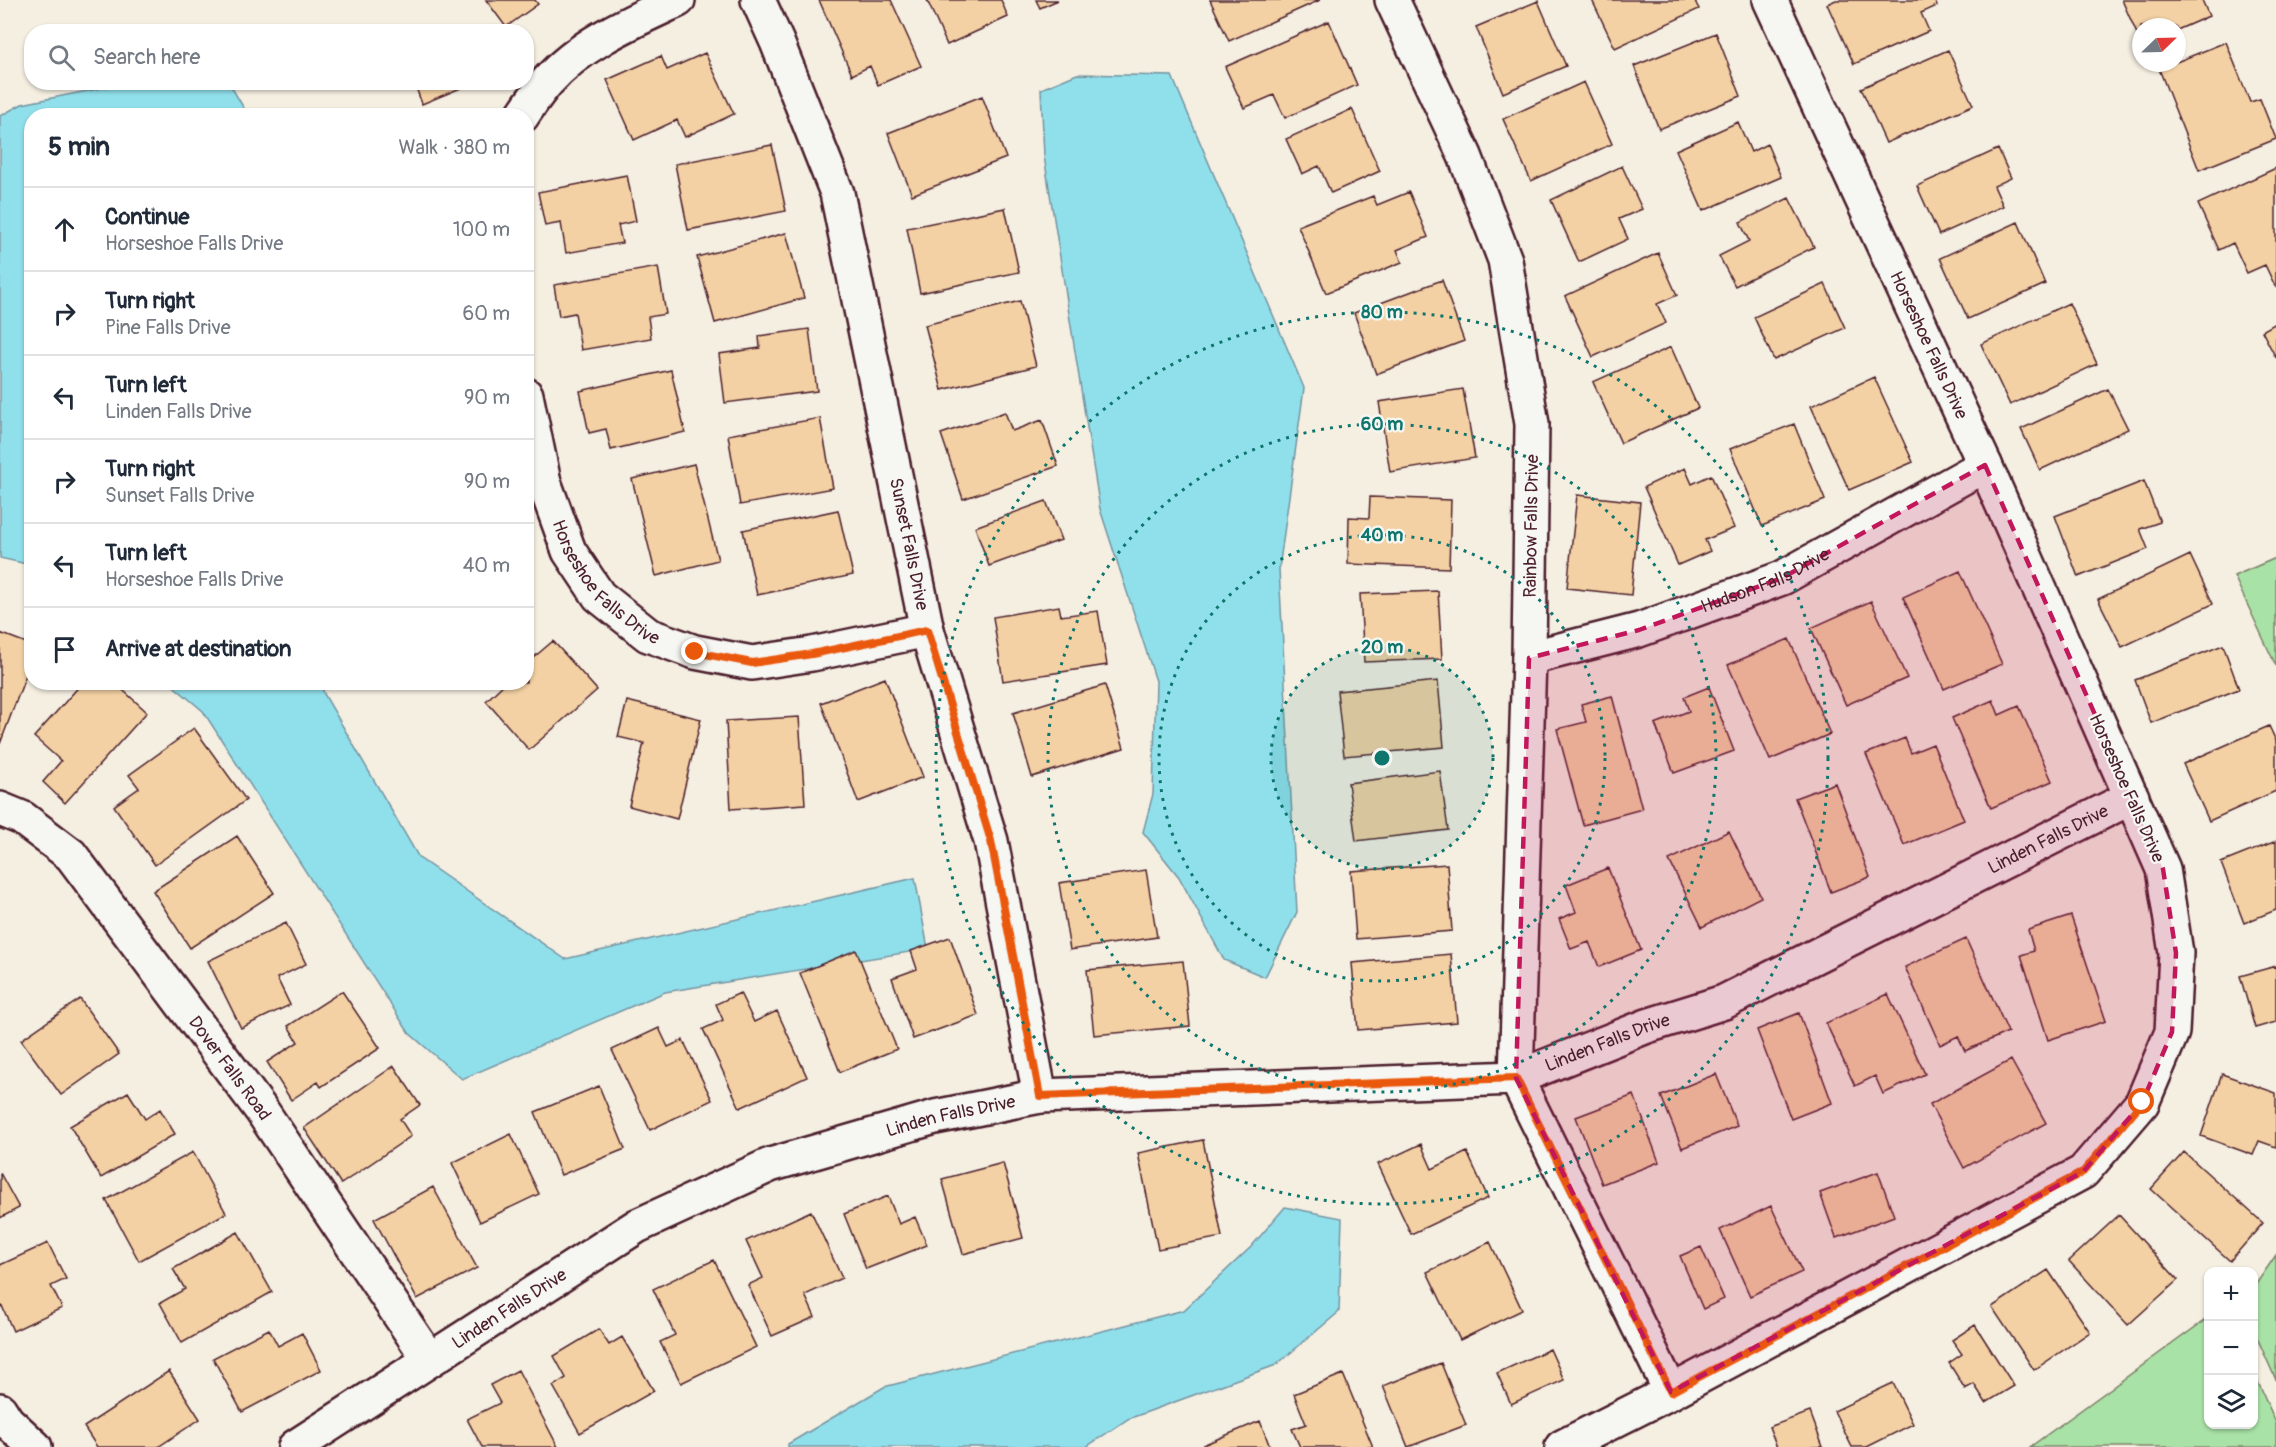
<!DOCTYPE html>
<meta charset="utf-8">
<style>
body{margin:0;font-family:Pangolin,sans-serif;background:#f6f6f7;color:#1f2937}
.controls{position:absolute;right:18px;bottom:18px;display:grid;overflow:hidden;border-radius:12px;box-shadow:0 2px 4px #0004}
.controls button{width:54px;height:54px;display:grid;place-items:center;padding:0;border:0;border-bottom:2px solid #e0e1e3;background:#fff;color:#1f2937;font:30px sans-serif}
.compass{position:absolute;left:2132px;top:18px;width:54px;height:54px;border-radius:50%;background:#fff;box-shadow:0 2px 4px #0004;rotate:67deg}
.stop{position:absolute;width:18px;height:18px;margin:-14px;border:4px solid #ea580c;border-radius:50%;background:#fff}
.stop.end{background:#ea580c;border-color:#fff;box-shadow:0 2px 6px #0008}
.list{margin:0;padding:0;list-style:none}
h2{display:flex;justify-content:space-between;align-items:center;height:78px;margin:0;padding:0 24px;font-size:26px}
h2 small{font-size:20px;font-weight:400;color:#747a83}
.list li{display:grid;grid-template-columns:39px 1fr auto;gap:18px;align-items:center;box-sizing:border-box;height:84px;padding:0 24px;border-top:2px solid #e0e1e3}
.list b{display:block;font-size:22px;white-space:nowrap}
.list p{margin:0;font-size:20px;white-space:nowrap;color:#747a83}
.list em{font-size:20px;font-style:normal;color:#747a83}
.icon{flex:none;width:33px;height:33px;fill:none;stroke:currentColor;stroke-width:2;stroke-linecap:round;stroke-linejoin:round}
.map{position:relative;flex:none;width:2276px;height:1447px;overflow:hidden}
.search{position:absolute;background:#fff;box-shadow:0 2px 4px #0004;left:24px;top:24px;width:510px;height:66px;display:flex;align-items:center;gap:15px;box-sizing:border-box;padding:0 21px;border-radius:24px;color:#747a83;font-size:22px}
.panel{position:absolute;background:#fff;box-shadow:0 2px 4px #0004;left:24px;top:108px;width:510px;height:582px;border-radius:24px}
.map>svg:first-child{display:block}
.green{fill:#a9e2a6;stroke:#7a8068;stroke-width:1.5}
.water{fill:#90e0ec;stroke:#74939f;stroke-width:1.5}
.building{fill:#f3d1a4;stroke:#4a1f2b;stroke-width:1.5}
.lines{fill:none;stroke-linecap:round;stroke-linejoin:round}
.minor-casing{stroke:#4a1f2b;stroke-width:38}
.minor{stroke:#f6f6f2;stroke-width:33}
.route{stroke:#ea580c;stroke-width:8}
.marked{fill:#c2185b;fill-opacity:0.2;stroke:#c2185b;stroke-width:4.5;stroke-dasharray:12 8;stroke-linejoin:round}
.ring{fill:none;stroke:#0f766e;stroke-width:3;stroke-dasharray:3 6}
.labels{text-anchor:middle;stroke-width:4.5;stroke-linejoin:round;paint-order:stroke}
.street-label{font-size:18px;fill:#4a1f2b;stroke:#f6f6f2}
.centre{fill:#0f766e;stroke:#f6f6f2;stroke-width:3}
.ring-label{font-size:18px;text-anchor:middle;font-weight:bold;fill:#0f766e;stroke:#f6f6f2;stroke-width:4.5;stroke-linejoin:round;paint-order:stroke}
</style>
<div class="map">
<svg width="2276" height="1447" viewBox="0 0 2276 1447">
<rect width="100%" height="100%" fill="#f5efe2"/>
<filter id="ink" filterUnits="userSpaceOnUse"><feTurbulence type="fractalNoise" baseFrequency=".0167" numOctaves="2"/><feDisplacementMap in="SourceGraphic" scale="12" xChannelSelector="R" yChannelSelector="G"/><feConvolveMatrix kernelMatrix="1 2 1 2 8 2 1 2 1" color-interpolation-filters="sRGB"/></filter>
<g filter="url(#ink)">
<path class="green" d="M2276,558V666L2234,576Z
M2276,1255V1380L2254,1331V1287Z
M2208,1318V1424H2254V1373L2276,1423V1447H2030Z"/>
<path class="water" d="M1077,74L1172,76L1304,388L1279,569L1297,912L1265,977L1224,960L1179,877L1143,832L1153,794L1156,681L1100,509L1044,156L1041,89Z
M127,83H229L248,115L32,116L31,565L0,558V116L22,104Z
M170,683H321L324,694L419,858L565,959L915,878L928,949L665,992L462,1079L409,1033L203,711Z
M1285,1207L1342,1218L1339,1312L1276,1365L1128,1419L1086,1447H788V1444L884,1387L1184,1310L1251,1247Z"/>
<path class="building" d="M486,0H535L538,4L506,27Z
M819,0H891L921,66L878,85L870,66L852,75Z
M927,0H1001L1008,17L947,45Z
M1036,0H1058L1040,8Z
M1210,0H1320L1229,41Z
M1592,0H1694L1699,9L1615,48Z
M1836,0H1934L1937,6L1921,13L1929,31L1854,64L1827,4Z
M2122,0H2202L2209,16L2177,30V27H2141V43Z
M1538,1L1566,66L1503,93L1476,27Z
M1329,21L1357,85L1285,118L1274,95L1244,108L1225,67Z
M1716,33L1741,96L1659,129L1634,66Z
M2226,42L2250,102L2260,99L2276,139L2199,170L2159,69Z
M1948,50L1973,105L1886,143L1861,88Z
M705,53L734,114L685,137L677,120L634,140L607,80L661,56L667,70Z
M414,82H467L468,85L422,104Z
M1584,82L1612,144L1531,181L1503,119Z
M982,96L1006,158L912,195L888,133Z
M1352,109L1380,171L1331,193L1319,166L1302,174L1286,139Z
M1738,122L1751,152L1767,144L1781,177L1703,211L1676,150Z
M772,145L786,211L688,230L675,164Z
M1998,149L2011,178L1994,186L2003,206L1939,235L1917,186Z
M1622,166L1642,209L1619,219L1628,239L1579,262L1551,200Z
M2276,168V288L2265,265L2247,273L2233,243L2219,250L2198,204Z
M627,175L636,221L618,225L622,243L566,253L561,223L545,226L538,192Z
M1409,192L1428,237L1397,250L1402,262L1326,293L1298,226L1373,196L1377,205Z
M1789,198L1814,247L1735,286L1719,256L1749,241L1740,222Z
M1005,208L1019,272L920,293L907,228Z
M2018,222L2045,284L1968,319L1940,258Z
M786,233L804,298L715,323L697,257Z
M1658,253L1677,295L1657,304L1666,323L1593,357L1565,296Z
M658,267L666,314L648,317L651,338L581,350L575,313L559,316L554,285Z
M1442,280L1464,341L1376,374L1354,313Z
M1825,284L1845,328L1774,360L1754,317Z
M1020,301L1036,366L942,390L925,325Z
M2069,303L2097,364L2010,405L1981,344Z
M2276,323V358L2262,331Z
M809,329L817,391L725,403L719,354L760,348L759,336Z
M1671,347L1698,408L1621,443L1593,382Z
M671,370L685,432L611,450L606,429L589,433L580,391Z
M1874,377L1913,462L1849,490L1811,406Z
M1463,389L1475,458L1390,472L1379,402Z
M2108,389L2128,429L2040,470L2021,429Z
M1005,412L1012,431L1042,420L1058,466L963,499L941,434Z
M820,418L833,488L740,505L728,435Z
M1794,424L1825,500L1762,526L1730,449Z
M694,464L718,560L656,576L632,479Z
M1685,468L1692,484L1711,475L1734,528L1705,540L1710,551L1678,565L1644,487Z
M2144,481L2160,522L2140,529L2148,549L2078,577L2055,516Z
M1577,495L1640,502L1631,595L1567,588Z
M1370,497L1451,500L1449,568L1348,564L1349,517L1369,518Z
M1046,501L1061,540L989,566L975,527Z
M838,510L853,575L757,595L743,530Z
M2190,555L2213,604L2122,647L2098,599Z
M1960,571L2002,664L1944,689L1903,597Z
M1438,591L1442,659L1364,662L1360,594Z
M1871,601L1907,678L1846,705L1811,628Z
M1059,606L1061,616L1098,611L1107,665L1003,681L993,617Z
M0,633L32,645V659L0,744Z
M1789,639L1830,734L1770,760L1728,665Z
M553,641L597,690L529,750L486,701L506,682H526V664Z
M2223,645L2239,689L2151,723L2135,680Z
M885,678L923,777L858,802L821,703Z
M1438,681L1444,747L1344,756L1337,691Z
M83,682H114L147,712L65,803L43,782L61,761L34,737Z
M1105,685L1124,748L1032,777L1013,713Z
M1709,687L1734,751L1674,773L1655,724L1689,711L1684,697Z
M1612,696L1642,809L1583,825L1557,729L1586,722L1581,704Z
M1993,700L1999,715L2019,706L2052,781L1991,808L1952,718Z
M627,701L701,719L677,819L629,806L644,743L618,737Z
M799,717L805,804L731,809L726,721Z
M2269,726L2276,741V791L2209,821L2183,764Z
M194,728L246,800L155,865L114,806L139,788L129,775Z
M1905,738L1911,753L1933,744L1964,820L1904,845L1866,754Z
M1440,771L1448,830L1356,841L1348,783Z
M1835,783L1870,877L1831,892L1795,798Z
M1729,831L1761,897L1702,927L1669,860Z
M237,836L274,893L190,948L153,891Z
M2276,841V910L2244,923L2221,863Z
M1447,864L1452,931L1356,939L1351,871Z
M1608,868L1641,950L1599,967L1589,942L1571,949L1559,919L1576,912L1566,885Z
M1146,870L1157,937L1070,950L1059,883Z
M2071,916L2106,1021L2048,1040L2021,955L2034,951L2028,930Z
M286,923L306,964L277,978L290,1005L241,1028L208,961Z
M950,937L978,1015L913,1039L892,978L917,969L911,951Z
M1966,939L2008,1032L1965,1051L1958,1036L1940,1045L1905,967Z
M856,950L897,1049L840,1072L800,973Z
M1451,954L1457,1022L1358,1030L1352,963Z
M1183,961L1190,1026L1094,1035L1087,970Z
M2276,966V1022L2255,1028L2240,976Z
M342,991L380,1048L321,1087L318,1082L291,1100L267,1062L298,1042L288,1026Z
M740,993L754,1022L777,1011L807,1077L740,1108L703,1029L723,1020L716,1004Z
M1888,994L1925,1074L1883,1094L1875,1076L1855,1086L1826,1023Z
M80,999L119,1054L61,1095L21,1040Z
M1799,1013L1832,1103L1791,1119L1757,1030Z
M659,1028L668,1047L683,1040L712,1100L650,1130L612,1050Z
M2011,1060L2046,1123L1964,1168L1930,1104Z
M394,1066L420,1105L400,1119L411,1136L341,1184L304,1128Z
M1716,1074L1737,1126L1682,1148L1661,1096Z
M2222,1074L2276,1093V1147L2259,1141L2253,1155L2201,1136Z
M599,1086L625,1149L561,1175L535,1112Z
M128,1092L145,1119L160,1109L175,1134L101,1178L70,1126Z
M1634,1095L1659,1162L1602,1184L1576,1117Z
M511,1134L539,1194L480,1222L452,1163Z
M1203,1140L1222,1237L1158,1249L1138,1153Z
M1421,1144L1432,1169L1467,1152L1488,1198L1411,1234L1378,1164Z
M193,1152L226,1213L139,1261L106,1200Z
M2184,1152L2263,1223L2230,1261L2151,1189Z
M1003,1163L1023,1238L963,1254L942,1179Z
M1878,1172L1894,1216L1836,1238L1820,1193Z
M0,1173L19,1208L0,1218Z
M433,1187L477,1268L417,1299L374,1219Z
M888,1196L899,1224L915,1217L927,1245L866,1269L844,1214Z
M1771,1206L1802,1272L1750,1296L1720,1230Z
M811,1211L842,1278L805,1295L815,1317L772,1336L748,1285L763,1278L746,1241Z
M2119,1215L2178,1280L2128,1325L2069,1261Z
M238,1232L272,1292L182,1343L160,1303L185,1289L173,1269Z
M1490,1242L1522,1310L1460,1340L1427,1272Z
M48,1243L66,1279L51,1286L62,1308L13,1331L2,1306L0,1307V1265Z
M1701,1247L1724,1299L1703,1309L1680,1256Z
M714,1260L756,1347L681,1383L660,1342L675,1335L653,1289Z
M2048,1270L2090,1332L2034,1370L1992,1307Z
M1975,1325L2014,1386L1986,1403L1974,1384L1965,1389L1949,1363L1962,1354L1952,1340Z
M269,1329L278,1346L302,1333L321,1370L242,1412L213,1358Z
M599,1329L609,1345L622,1337L654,1391L580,1433L553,1386L566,1378L554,1356Z
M1550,1349L1564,1380L1511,1404L1497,1373Z
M1441,1363L1466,1425L1408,1447L1383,1386Z
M518,1370L558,1447H482L467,1419L500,1403L490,1385Z
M169,1371L200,1419L158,1447H97L84,1427Z
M1343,1374L1373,1447H1300L1292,1429L1306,1424L1294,1394Z
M1893,1383L1913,1424L1867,1447H1852L1834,1411Z
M1810,1412L1823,1447H1777L1769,1427Z
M1260,1421L1270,1447H1204L1203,1445Z"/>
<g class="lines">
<defs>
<g id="minor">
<path id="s1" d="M758,0L777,42L837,193L927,630L991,841L1040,1096"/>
<path d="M1392,0L1465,156L1505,260L1532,424L1529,658L1516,1078L1671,1392"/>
<path d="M522,116C530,104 538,92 547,82C581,43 633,21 678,0"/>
<path id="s2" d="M526,395L544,482L569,551L599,596L648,635L695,652L752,663L812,654L927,630"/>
<path id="s3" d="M1529,658L1639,630L1782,578L1985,465"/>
<path id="s4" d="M0,809L22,818L71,855L262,1111L429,1359"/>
<path d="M0,1410L7,1421L35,1447"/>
<path id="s5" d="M295,1447L637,1226L770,1165L935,1117L1040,1096L1516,1078L1647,1026L1724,1002L2132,797"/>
<path d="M1562,1447L1671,1392L2083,1172L2142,1103L2172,1032L2176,953L2163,869L1985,465L1770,0"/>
</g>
</defs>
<use href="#minor" class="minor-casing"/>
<use href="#minor" class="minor"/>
</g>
</g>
<g class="lines" filter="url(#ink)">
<path class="route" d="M695,652L752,663L812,654L927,630L991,841L1040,1096L1516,1078L1671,1392L2083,1172L2142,1102"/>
</g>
<path class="marked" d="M1985,465L2163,869L2176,953L2172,1032L2142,1103L2083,1172L1671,1392L1516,1078L1529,658L1639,630L1782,578Z"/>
<circle cx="1382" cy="758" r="111" fill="#0f766e" fill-opacity=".12"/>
<g class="ring">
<circle cx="1382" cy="758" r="111"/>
<circle cx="1382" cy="758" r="223"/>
<circle cx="1382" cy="758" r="334"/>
<circle cx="1382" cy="758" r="446"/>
</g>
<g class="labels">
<g class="street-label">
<text transform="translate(1929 345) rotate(65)" y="6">Horseshoe Falls Drive</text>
<text transform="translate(1531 526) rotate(-89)" y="6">Rainbow Falls Drive</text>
<text dy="6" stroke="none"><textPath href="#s1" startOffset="567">Sunset Falls Drive</textPath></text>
<text dy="6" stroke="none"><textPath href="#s2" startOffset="210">Horseshoe Falls Drive</textPath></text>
<text dy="6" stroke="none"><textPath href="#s3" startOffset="249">Hudson Falls Drive</textPath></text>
<text transform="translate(2127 788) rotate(66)" y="6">Horseshoe Falls Drive</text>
<text dy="6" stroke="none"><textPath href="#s5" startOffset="1893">Linden Falls Drive</textPath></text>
<text dy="6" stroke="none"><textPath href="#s5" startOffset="1407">Linden Falls Drive</textPath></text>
<text dy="6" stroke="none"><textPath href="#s4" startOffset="351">Dover Falls Road</textPath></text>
<text dy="6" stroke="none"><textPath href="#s5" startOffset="741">Linden Falls Drive</textPath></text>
<text dy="6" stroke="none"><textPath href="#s5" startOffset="255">Linden Falls Drive</textPath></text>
</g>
</g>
<circle cx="1382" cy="758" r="9" class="centre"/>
<g class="ring-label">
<text x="1382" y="318">80 m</text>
<text x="1382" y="430">60 m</text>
<text x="1382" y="541">40 m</text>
<text x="1382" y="653">20 m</text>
</g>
</svg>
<div class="controls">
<button>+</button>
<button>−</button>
<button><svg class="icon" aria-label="layers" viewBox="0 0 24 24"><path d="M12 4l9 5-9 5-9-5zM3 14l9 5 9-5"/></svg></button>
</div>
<svg class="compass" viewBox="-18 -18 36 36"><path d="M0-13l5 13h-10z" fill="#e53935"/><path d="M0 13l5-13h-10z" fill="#747a83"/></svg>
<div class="stop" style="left:2142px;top:1102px"></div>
<div class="stop end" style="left:695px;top:652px"></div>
<div class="search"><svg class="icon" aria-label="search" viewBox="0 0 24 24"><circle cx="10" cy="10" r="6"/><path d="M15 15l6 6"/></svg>Search here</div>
<section class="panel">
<h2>5 min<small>Walk · 380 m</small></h2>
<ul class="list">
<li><svg class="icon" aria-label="ahead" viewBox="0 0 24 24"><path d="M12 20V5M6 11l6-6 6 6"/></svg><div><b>Continue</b><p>Horseshoe Falls Drive</p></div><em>100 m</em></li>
<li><svg class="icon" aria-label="right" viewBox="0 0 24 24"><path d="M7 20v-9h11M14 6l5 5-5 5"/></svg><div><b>Turn right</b><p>Pine Falls Drive</p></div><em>60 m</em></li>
<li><svg class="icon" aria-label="left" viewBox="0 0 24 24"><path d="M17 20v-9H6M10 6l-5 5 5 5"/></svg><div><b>Turn left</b><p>Linden Falls Drive</p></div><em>90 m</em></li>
<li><svg class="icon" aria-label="right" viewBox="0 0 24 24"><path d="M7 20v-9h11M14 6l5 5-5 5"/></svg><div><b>Turn right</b><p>Sunset Falls Drive</p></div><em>90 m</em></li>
<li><svg class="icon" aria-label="left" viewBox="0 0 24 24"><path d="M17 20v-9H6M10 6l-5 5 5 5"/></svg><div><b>Turn left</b><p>Horseshoe Falls Drive</p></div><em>40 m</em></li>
<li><svg class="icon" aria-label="arrive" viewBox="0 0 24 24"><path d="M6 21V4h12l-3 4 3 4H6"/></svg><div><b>Arrive at destination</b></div></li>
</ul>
</section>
</div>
